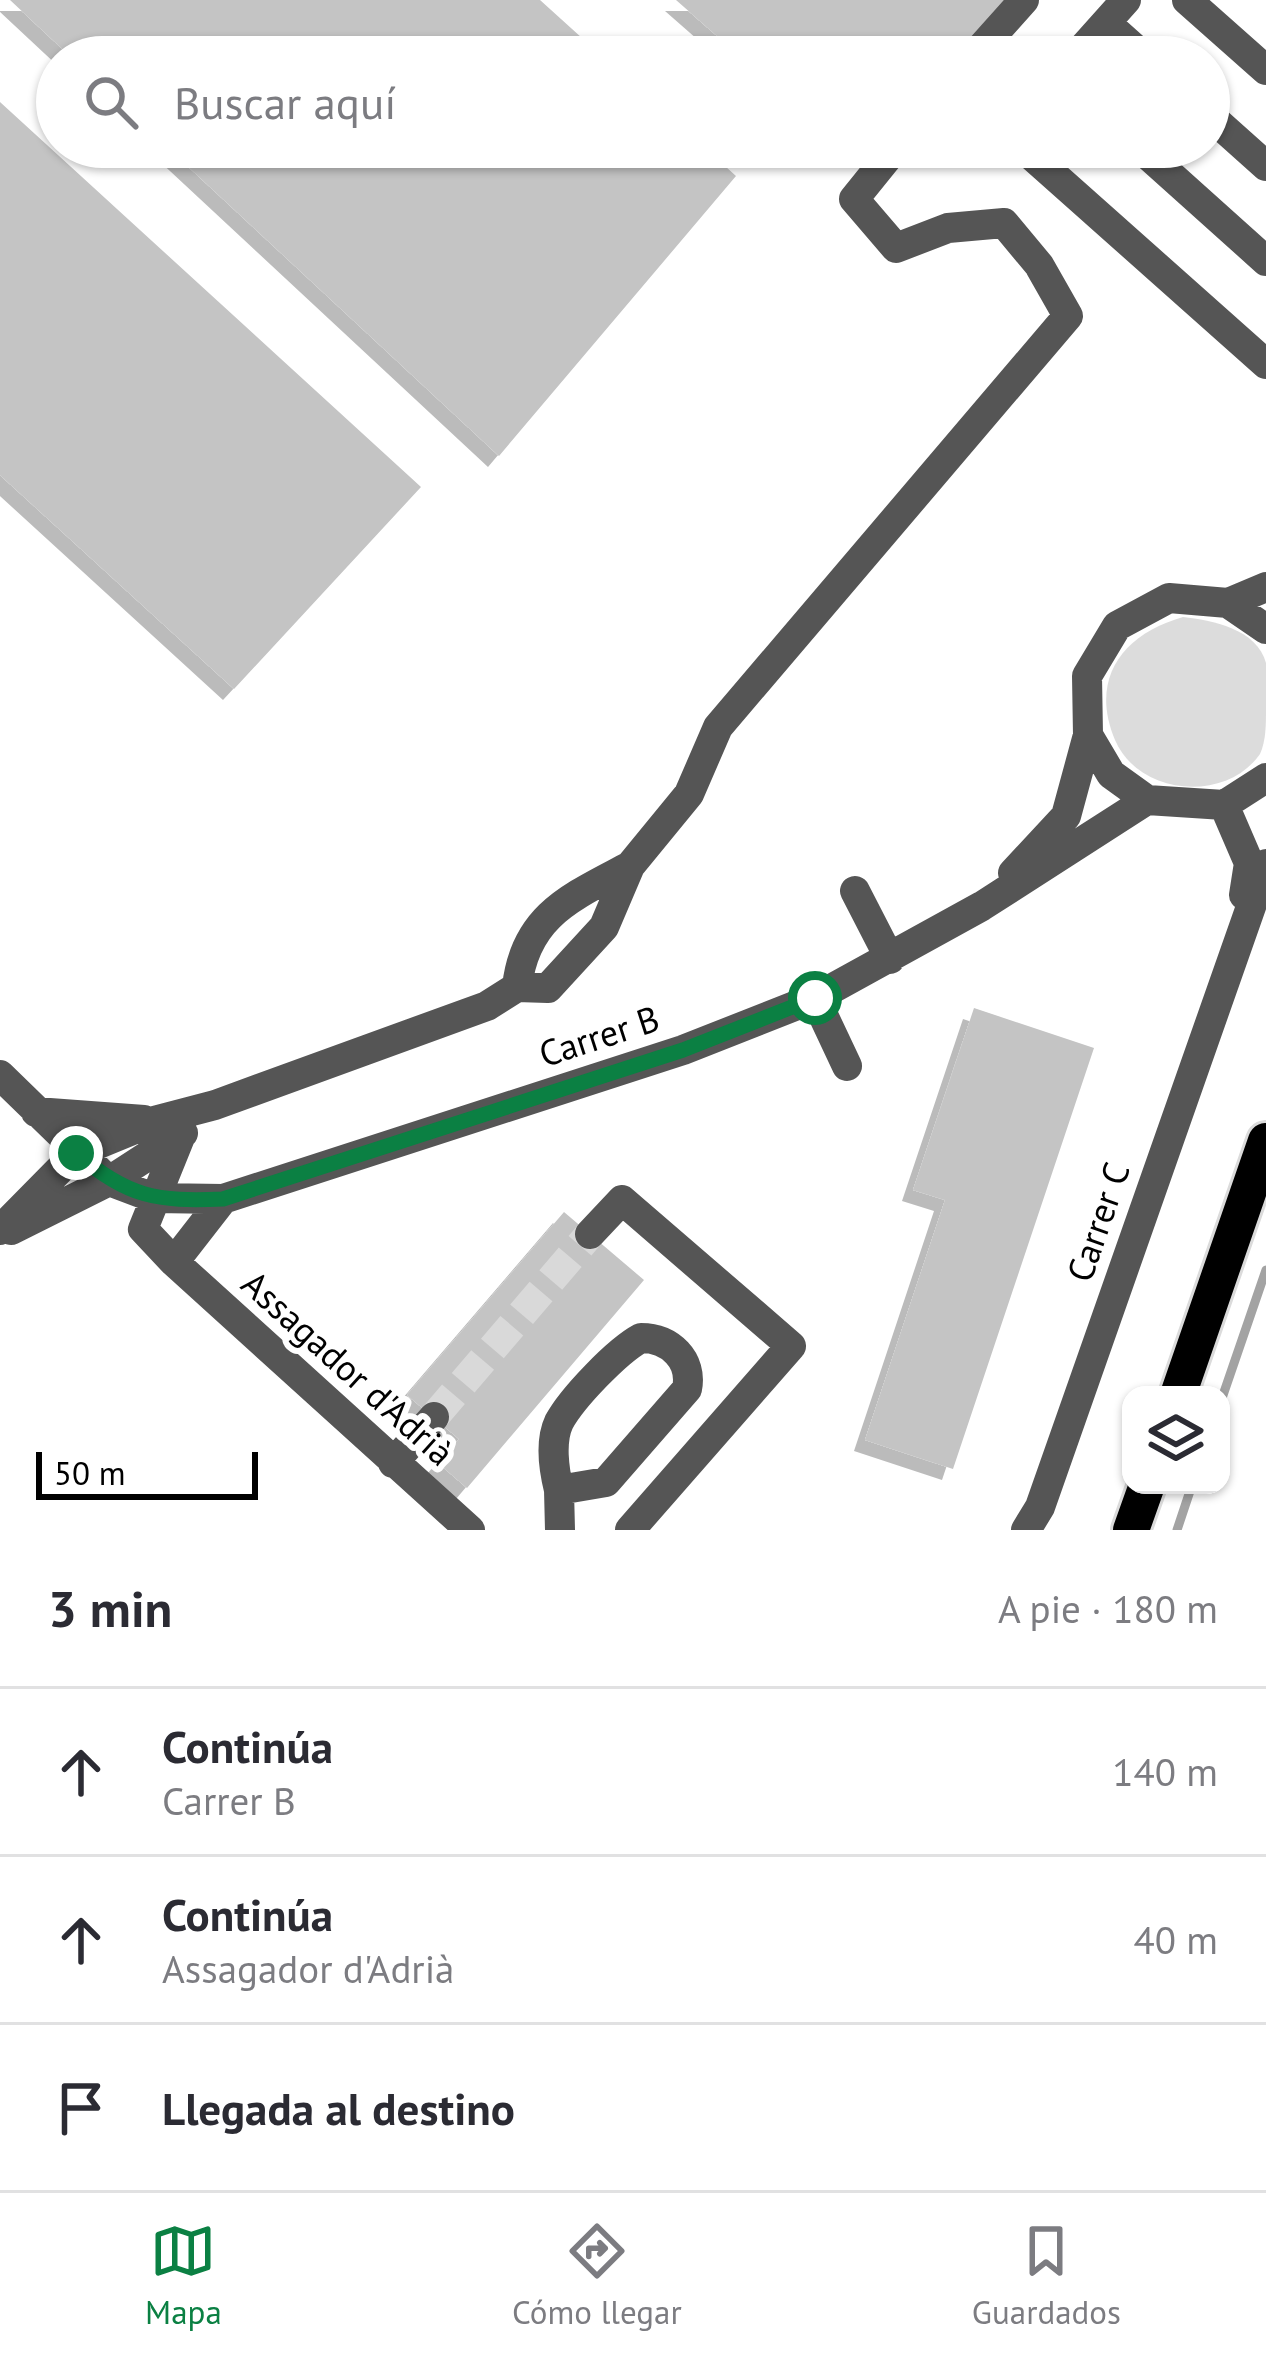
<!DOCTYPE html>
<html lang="es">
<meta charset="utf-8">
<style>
body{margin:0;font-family:"PT Sans",sans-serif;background:#f7f7f7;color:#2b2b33}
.controls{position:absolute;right:36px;bottom:36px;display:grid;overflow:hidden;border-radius:24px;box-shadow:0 3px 9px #0004}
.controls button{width:108px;height:108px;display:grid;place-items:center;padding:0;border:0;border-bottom:3px solid #e1e1e2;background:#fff;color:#2b2b33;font:60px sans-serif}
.scale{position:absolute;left:36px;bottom:30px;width:222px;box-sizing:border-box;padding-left:12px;border:6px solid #000;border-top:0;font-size:33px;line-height:42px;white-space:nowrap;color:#000;-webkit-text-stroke:9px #fff;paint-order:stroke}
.stop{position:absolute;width:36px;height:36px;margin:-27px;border:9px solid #0b8043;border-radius:50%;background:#fff}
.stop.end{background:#0b8043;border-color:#fff;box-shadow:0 3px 12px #0008}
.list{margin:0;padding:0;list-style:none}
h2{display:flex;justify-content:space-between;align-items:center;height:156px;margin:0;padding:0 48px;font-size:51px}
h2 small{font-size:39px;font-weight:400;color:#7c7c81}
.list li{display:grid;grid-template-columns:78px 1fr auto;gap:36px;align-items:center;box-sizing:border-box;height:168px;padding:0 48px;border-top:3px solid #e1e1e2}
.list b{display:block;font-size:45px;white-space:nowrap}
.list p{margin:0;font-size:39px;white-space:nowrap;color:#7c7c81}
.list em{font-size:39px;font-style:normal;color:#7c7c81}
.icon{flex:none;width:66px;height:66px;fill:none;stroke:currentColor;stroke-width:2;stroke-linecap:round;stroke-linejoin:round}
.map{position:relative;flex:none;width:1266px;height:1530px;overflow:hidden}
.search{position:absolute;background:#fff;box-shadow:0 3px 9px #0004;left:36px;right:36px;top:36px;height:132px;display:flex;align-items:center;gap:30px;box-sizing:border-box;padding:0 42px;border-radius:66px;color:#7c7c81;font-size:45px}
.sheet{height:660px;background:#fff}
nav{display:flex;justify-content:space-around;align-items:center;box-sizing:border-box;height:168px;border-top:3px solid #e1e1e2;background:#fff;font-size:33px;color:#7c7c81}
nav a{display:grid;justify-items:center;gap:6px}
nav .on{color:#0b8043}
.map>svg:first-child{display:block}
.green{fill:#dcdcdc}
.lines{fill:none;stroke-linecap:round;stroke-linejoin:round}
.stream{stroke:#a3a3a3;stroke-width:9}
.building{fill:#c4c4c4;filter:url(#shadow)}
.minor-tunnel{stroke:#d9d9d9;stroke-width:30;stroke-dasharray:30 15;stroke-linecap:butt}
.highway-casing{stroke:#dbdbdb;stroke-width:42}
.minor{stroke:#555;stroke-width:30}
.highway{stroke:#000;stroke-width:36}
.route{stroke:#0b8043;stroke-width:15}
.labels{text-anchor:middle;stroke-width:12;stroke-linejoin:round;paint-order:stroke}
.street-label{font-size:36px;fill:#000;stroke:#fff}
</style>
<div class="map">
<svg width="1266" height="1530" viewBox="0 0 1266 1530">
<defs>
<filter id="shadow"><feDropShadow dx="-11" dy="11" stdDeviation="0" flood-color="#0004"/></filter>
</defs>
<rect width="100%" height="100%" fill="#fff"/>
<path class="green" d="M1183,617C1212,620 1257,629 1266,663C1266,677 1266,695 1266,709C1266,724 1266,741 1260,754C1226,803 1139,796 1115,740C1089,678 1123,634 1183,617Z"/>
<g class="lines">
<path class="stream" d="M1221,1401L1266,1270
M1177,1530L1192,1485"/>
</g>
<path class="building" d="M10,0H540L603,57H71Z
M676,0H1014L964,57H741Z
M0,102L421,487L234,689L0,475Z
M167,147H704L736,176L499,456Z
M974,1008L1094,1048L953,1469L865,1440L945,1200L913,1190Z
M564,1212L644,1280L467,1488L438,1463L459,1439L407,1395Z"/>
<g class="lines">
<path class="minor-tunnel" d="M434,1417L590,1234"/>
<defs>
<path id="highway" d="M1178,1395L1266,1141
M1131,1530L1147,1485"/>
</defs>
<use href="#highway" class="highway-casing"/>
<path class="minor" d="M1187,0L1266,70
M1106,23L1144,57
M973,57L1024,0
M1075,57L1126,0
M1209,115L1266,166
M1022,147L1266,364
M1139,147L1266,261
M1228,603L1266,587
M1266,629L1228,603L1169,598L1117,626L1087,676L1088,735L1111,774L1147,800L1224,805L1266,778
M1224,805L1249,863L1244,895
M1013,873L1066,816L1088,735
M855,891L890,959
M517,987C525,915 572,897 630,866
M815,998L847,1066
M0,1075L109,1181L154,1198L223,1199L683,1050L815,998L982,906L1147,800
M36,1112L144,1120
M181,1135L143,1229L174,1262L470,1530
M0,1230L76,1153L154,1121L215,1105L487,1006L517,987L548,988L604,927L630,866L689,794L718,727L1068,316L1039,265L1004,223L948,228L896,248L854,199L896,147
M11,1230L109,1181L183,1133
M590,1234L622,1200L791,1346L630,1530
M174,1262L223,1199
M641,1338C670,1338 693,1360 687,1389L606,1482L559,1490C554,1470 550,1441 559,1422C572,1398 617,1351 641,1338Z
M393,1463L434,1417
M559,1490L560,1530
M1026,1530L1040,1507L1266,864"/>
<use href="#highway" class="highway"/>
</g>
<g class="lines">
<path class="route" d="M76,1153C127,1197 157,1202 223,1199L683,1050L815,998"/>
</g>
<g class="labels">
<g class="street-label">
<text transform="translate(599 1036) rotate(-18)" y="13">Carrer B</text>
<text transform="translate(1098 1222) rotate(-71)" y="13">Carrer C</text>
<text transform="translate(348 1368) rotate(42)" y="13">Assagador d'Adrià</text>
</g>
</g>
</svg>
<div class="controls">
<button><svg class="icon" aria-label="layers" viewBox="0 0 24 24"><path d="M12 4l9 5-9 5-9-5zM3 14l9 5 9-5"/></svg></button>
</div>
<div class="scale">50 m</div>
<div class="stop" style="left:815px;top:998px"></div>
<div class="stop end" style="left:76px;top:1153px"></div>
<div class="search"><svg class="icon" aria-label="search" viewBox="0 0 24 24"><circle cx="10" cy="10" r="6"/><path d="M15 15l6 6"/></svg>Buscar aquí</div>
</div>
<section class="sheet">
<h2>3 min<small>A pie · 180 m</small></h2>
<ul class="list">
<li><svg class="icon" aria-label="ahead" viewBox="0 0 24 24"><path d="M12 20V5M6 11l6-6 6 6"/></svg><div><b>Continúa</b><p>Carrer B</p></div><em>140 m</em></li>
<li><svg class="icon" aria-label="ahead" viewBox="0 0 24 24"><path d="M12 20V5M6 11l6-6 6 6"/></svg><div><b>Continúa</b><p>Assagador d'Adrià</p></div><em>40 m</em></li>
<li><svg class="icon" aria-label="arrive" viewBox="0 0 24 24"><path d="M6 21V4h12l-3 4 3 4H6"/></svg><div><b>Llegada al destino</b></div></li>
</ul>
</section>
<nav>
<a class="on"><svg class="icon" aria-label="map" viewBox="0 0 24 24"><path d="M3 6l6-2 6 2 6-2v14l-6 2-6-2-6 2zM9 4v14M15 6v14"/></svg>Mapa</a>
<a><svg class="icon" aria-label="directions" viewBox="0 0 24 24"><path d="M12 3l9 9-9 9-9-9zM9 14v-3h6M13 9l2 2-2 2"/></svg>Cómo llegar</a>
<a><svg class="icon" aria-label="saved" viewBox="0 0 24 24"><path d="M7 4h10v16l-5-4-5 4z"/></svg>Guardados</a>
</nav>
